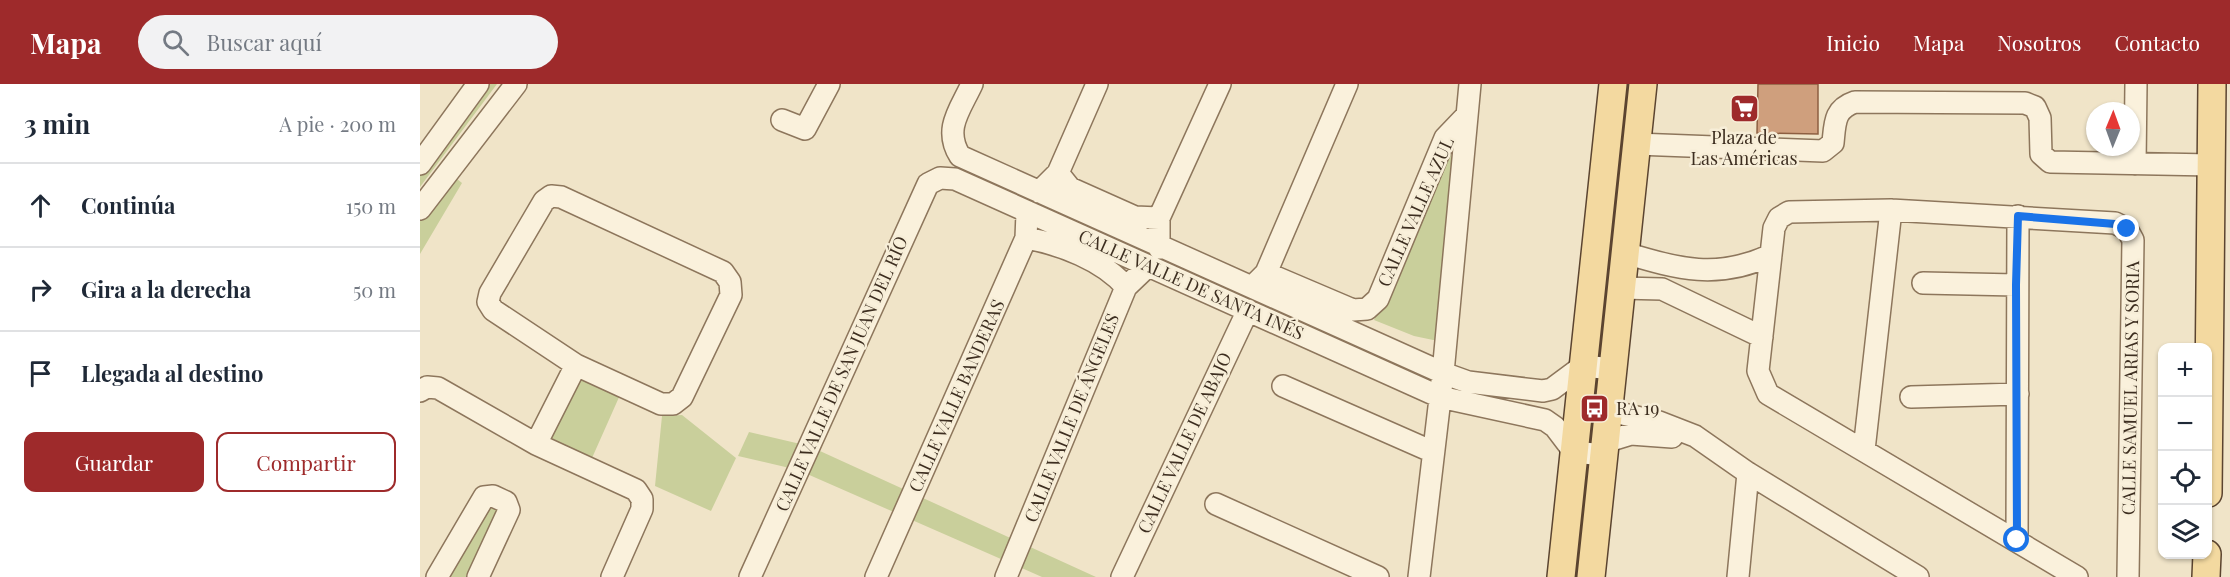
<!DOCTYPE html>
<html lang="es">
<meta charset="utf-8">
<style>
body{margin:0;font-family:"Playfair Display",serif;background:#f2f2f3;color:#1f2937}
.controls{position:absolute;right:18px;bottom:18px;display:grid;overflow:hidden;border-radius:12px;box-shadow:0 2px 4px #0004}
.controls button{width:54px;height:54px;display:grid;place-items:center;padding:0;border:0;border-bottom:2px solid #e0e1e3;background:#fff;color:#1f2937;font:30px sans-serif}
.compass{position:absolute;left:1666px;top:18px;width:54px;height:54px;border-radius:50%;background:#fff;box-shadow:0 2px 4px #0004;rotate:1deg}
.stop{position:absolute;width:18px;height:18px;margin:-14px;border:4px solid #1a73e8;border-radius:50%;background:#fff}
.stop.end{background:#1a73e8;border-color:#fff;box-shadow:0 2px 6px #0008}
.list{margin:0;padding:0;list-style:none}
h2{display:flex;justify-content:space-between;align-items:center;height:78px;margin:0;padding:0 24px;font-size:26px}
h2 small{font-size:20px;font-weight:400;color:#747a83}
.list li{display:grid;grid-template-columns:39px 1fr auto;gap:18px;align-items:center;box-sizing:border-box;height:84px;padding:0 24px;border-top:2px solid #e0e1e3}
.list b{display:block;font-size:22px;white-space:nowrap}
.list em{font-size:20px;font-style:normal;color:#747a83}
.actions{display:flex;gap:12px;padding:18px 24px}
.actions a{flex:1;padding:14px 0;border:2px solid #9e2a2b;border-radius:12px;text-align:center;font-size:21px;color:#9e2a2b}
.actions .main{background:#9e2a2b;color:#fff}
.icon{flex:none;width:33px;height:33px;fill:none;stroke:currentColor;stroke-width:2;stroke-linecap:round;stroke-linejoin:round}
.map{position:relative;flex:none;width:1810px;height:493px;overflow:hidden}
header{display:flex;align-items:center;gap:36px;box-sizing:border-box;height:84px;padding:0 30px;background:#9e2a2b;color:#fff}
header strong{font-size:28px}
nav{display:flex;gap:33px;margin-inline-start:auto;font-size:21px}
.search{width:420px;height:54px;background:#f2f2f3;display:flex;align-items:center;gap:15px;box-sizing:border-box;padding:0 21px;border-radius:33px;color:#747a83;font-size:22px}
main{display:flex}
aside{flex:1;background:#fff}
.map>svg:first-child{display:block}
.green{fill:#c9cf9b}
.building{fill:#cf9f7d;stroke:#8d5f41;stroke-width:1.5}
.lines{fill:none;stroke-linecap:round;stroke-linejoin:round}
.minor-casing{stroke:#8d765c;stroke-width:24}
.major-casing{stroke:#5b4430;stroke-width:30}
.minor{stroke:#faf1dc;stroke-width:21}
.major{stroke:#f3d9a0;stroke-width:27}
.route{stroke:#1a73e8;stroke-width:8}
.labels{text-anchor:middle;stroke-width:5;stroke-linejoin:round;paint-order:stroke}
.poi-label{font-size:18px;fill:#3d2e20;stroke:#f7eed8}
.street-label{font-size:18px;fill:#3d2e20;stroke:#f7eed8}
</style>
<header>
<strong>Mapa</strong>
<div class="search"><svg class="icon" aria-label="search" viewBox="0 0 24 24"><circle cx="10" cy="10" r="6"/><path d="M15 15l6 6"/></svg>Buscar aquí</div>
<nav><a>Inicio</a><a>Mapa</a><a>Nosotros</a><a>Contacto</a></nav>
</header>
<main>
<aside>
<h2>3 min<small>A pie · 200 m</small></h2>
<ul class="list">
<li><svg class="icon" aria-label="ahead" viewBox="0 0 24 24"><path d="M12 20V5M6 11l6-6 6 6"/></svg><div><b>Continúa</b></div><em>150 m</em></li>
<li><svg class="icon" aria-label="right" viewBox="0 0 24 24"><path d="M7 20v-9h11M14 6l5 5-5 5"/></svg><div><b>Gira a la derecha</b></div><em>50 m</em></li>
<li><svg class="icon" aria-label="arrive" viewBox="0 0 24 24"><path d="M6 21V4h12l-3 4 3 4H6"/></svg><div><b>Llegada al destino</b></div></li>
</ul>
<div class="actions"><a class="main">Guardar</a><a>Compartir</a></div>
</aside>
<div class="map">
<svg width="1810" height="493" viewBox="0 0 1810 493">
<rect width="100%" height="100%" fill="#f0e4c8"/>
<path class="green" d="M64,0H77L0,103V85Z
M1202,0H1212L1185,266L1175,265Z
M1032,67L1018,257L994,252L954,236Z
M32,91L42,99L0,170V133Z
M167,295L200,311L172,374L128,355L158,298Z
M262,331L316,374L291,427L235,402L242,332Z
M329,348L389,362L676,493H622L378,386L318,372Z
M1162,393L1172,394L1161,493H1152Z
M69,421L79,426L48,493H28Z"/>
<path class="building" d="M1338,0H1398V50L1337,49Z"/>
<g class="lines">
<defs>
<path id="minor" d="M552,0C540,26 523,45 540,72L1023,289L1048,298L1123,307L1132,305L1163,282L1193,285
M362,36L385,45L409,0
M1216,60L1403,67L1413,59C1415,39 1414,25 1435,18L1605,19L1615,23L1620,34L1621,70L1630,78L1792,81
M0,80L58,0
M1715,80L1716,0
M638,89L650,104L715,133L739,134
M619,108L638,89L677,0
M131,112L141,113L303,188L310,198L311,211L262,313L253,320H241L156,281L73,226L68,218L70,209L124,117Z
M0,125L96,0
M606,154C640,160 683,176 706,203
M739,164V134L800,0
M1205,169C1259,185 1297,196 1351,171
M846,189L933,226L947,225L958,215L1025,54L1047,31
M837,198L846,189L927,0
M1503,199L1596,201
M1201,204L1242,205L1342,253
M863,302L1013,368
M0,307L7,303L18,304L116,360L216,406L222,415V425L192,493
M1491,313L1598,310
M1189,327L1239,338L1275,352L1328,389L1498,493
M1185,358L1211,350L1252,353
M116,360L156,281
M1444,366L1471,126
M796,420L958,493
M1597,456L1598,132
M17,493L64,413L73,412L86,418L89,426L58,493
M330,493L508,100L520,94L535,95L1020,313L1125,336L1135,343L1154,368L1184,371
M456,493L606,154L607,129
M586,493L706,203L728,182
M702,493L828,226
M999,493L1023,289L1050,0
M1318,493L1328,389
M1657,493L1348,310L1338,287L1354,144L1359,134L1369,128L1471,126L1695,139L1707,145L1713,156L1708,493"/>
<path id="major" d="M1788,409L1792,0
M1141,493L1193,0
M1171,493L1223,0
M1786,493L1787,470"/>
</defs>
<use href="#minor" class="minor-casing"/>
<use href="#major" class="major-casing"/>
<use href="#minor" class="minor"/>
<use href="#major" class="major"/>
</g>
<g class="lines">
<path class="route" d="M1597,456L1596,201L1598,132L1695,140L1707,145"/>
</g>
<defs>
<symbol id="supermarket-square" viewBox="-11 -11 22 22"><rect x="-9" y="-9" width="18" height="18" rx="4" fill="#9e2a2b" stroke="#f7eed8"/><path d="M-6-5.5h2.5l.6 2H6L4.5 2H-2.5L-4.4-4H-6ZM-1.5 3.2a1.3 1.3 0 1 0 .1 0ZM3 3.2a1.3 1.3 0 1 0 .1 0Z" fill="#fff"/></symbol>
<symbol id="bus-square" viewBox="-11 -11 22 22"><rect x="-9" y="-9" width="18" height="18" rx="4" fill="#9e2a2b" stroke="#f7eed8"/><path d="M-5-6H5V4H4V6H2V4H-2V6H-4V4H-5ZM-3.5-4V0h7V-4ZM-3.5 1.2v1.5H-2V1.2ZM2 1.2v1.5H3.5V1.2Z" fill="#fff"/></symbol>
</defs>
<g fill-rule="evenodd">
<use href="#supermarket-square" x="1308" y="8" width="33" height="33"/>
<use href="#bus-square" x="1158" y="308" width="33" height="33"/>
</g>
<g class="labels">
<g class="poi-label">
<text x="1324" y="60">Plaza de<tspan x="1324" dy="21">Las Américas</tspan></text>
<text x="1196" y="331" text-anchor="start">RA 19</text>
</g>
<g class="street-label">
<text transform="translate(996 128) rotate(-66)" y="6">CALLE VALLE AZUL</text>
<text transform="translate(771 201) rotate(24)" y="6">CALLE VALLE DE SANTA INÉS</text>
<text transform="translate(422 290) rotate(-66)" y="6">CALLE VALLE DE SAN JUAN DEL RÍO</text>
<text transform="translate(1711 304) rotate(-89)" y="6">CALLE SAMUEL ARIAS Y SORIA</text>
<text transform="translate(537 312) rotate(-66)" y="6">CALLE VALLE BANDERAS</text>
<text transform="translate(652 334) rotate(-68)" y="6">CALLE VALLE DE ÁNGELES</text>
<text transform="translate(765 359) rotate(-65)" y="6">CALLE VALLE DE ABAJO</text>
</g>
</g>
</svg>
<div class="controls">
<button>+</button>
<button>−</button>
<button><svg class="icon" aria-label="locate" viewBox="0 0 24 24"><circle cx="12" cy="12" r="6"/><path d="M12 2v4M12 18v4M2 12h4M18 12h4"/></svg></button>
<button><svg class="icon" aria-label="layers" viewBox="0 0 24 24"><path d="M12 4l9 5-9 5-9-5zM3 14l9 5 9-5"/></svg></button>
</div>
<svg class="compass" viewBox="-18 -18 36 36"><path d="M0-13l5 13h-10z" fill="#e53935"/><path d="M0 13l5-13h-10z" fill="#747a83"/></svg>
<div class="stop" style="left:1597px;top:456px"></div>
<div class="stop end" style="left:1707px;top:145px"></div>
</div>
</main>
